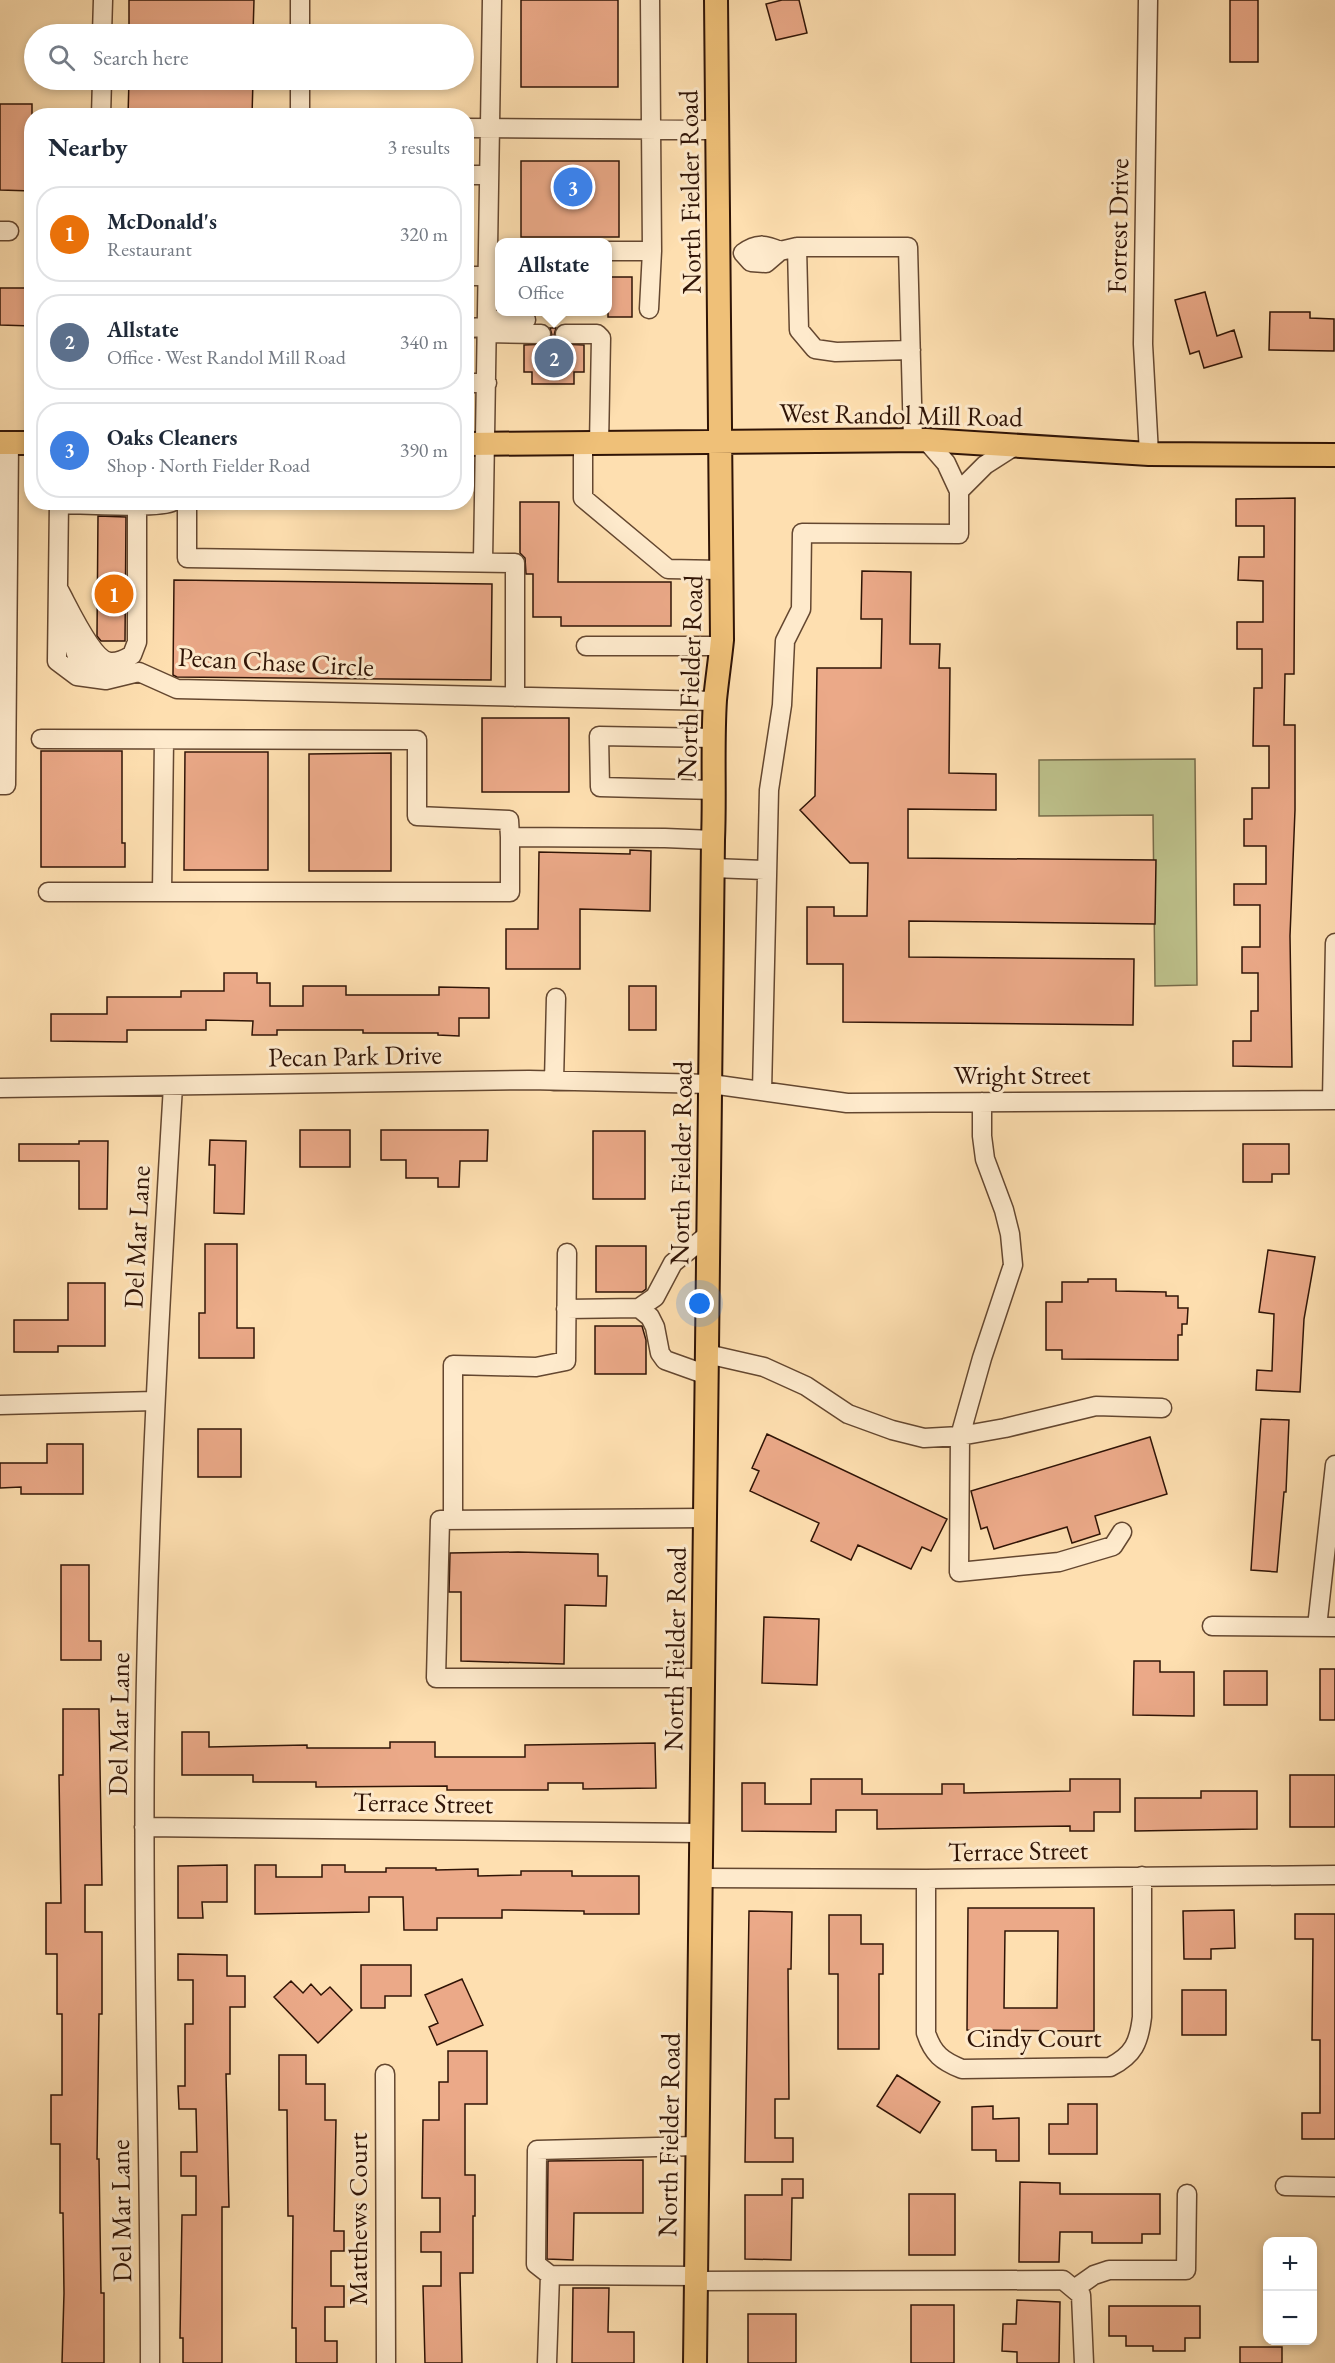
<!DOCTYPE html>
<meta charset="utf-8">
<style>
body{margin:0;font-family:"EB Garamond",serif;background:#f2f2f3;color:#1f2937}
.controls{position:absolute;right:18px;bottom:18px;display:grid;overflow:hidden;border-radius:12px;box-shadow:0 3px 9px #0003}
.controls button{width:54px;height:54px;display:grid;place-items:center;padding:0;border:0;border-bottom:2px solid #e0e1e3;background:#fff;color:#1f2937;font:30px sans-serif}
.you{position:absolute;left:700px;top:1304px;width:21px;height:21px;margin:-15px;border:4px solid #fff;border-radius:50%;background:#1a73e8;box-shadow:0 0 0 9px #1a73e833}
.badge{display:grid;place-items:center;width:39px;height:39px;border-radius:50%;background:#db2777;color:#fff;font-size:20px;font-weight:700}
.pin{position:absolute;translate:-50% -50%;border:3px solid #fff;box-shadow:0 2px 6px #0006}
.popup{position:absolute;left:495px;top:238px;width:117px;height:78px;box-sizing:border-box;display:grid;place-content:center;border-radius:12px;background:#fff;filter:drop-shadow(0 2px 4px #0005);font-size:20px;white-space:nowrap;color:#747a83}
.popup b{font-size:22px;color:#1f2937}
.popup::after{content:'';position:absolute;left:50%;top:100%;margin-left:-12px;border:12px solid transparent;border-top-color:#fff}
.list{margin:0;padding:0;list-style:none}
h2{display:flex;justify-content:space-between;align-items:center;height:78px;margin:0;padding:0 24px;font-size:26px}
h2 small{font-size:20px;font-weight:400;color:#747a83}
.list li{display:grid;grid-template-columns:39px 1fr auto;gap:18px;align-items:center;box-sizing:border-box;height:96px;margin:0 12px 12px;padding:0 12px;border:2px solid #e0e1e3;border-radius:24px}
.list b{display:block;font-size:22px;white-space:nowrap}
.list p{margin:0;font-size:20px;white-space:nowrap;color:#747a83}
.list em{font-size:20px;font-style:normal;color:#747a83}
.icon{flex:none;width:33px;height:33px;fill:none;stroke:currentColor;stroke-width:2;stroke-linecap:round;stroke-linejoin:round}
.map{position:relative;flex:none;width:1335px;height:2363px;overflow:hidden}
.search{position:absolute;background:#fff;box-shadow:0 3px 9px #0003;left:24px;top:24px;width:450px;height:66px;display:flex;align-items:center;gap:15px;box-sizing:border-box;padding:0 21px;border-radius:33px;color:#747a83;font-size:22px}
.panel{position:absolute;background:#fff;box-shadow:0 3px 9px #0003;left:24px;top:108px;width:450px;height:402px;border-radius:24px}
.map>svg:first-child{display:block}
.green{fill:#bec28c;stroke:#776b49;stroke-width:1.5}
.building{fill:#eba988;stroke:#301406;stroke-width:1.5;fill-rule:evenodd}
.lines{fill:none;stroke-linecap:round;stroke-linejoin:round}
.minor-casing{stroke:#644730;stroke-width:21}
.major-casing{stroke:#301406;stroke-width:26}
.minor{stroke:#feeacc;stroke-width:18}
.major{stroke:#efc078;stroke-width:22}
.labels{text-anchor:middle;stroke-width:6;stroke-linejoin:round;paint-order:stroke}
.street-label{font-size:27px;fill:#301406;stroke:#feeacc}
</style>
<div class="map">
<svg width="1335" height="2363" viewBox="0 0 1335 2363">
<rect width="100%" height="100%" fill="#fedfb0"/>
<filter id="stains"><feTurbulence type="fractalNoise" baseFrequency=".00333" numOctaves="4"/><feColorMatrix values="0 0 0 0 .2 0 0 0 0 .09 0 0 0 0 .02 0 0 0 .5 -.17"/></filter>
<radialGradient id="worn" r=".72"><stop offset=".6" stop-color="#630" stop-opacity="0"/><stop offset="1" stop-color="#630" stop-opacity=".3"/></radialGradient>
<path class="green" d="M1195,759L1197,985L1155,986L1153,815L1039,816V760Z"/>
<path class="building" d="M129,0H254L253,34H129Z
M521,0H618V87H521Z
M782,0H799L807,33L776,40L766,4Z
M1230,0H1258V62H1230Z
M129,80H253L252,116H128Z
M0,104H32V191L0,190Z
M521,161H619V237H521Z
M608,277H632V317H608Z
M0,288H32V326L0,325Z
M1205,292L1217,336L1234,330L1242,357L1204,368L1199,351L1190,354L1175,300Z
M1270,312H1310V318L1334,319V351L1269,350Z
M550,328H556L554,335L560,344L584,345V372H574V384H532V372H524V345L547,344L552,335Z
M1295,498L1294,674H1285L1284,725H1295V810L1290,936L1292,1067L1233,1066V1041H1251V1011H1258V973H1242V947H1260V905H1234V884H1266V846H1244V819H1252V788H1269V746H1253L1254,688H1262V649H1237V622H1263V581L1238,580L1239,557H1264V526H1236V499Z
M520,502H559L558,582H671V626H561V617H533V574H526L525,558L520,553Z
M98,516L126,517L125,641H101L97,636Z
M862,571L911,572L910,644H940L939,668H950L949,773L996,774V810L908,809V858L1156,860L1155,924L909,921V957L1134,959L1133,1025L843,1022V964H807V907H834V916H867L868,863H850L800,810L815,796L817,668H881L882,619H861Z
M174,580L492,584L491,680L177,677L173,675Z
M482,718H569V792H482Z
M41,751H122V843H125V867H41Z
M185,752H268V870H184Z
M391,753V871H309V754Z
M630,850L651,851L650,911L580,909V969H506V929H538L539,852L630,854Z
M224,973H257V983H270V1006H303V986H346V995H439V987L489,988V1018H459V1036L438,1035V1033H363V1030H277V1035H252L253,1021L206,1020V1030H127V1042L51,1041V1014H107V997H181V991H224Z
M629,986H656V1030H629Z
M300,1130H350V1167H300Z
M381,1130H488L487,1161H460L459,1187H438V1178H406V1160H381Z
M593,1131H645V1199H593Z
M210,1140L246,1141L244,1214L214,1213L215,1165H209Z
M79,1141H108L107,1209H79V1161H19V1144H79Z
M1243,1144H1289V1174H1272V1182H1243Z
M205,1244H237V1328H254V1358H199V1313H205Z
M596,1246H646V1289L642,1292H596Z
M1268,1250L1315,1257L1304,1319L1300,1392L1256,1390L1257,1370L1272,1371L1274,1314L1259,1312Z
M1088,1279H1116V1291L1166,1292V1296H1178V1308H1188L1187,1324H1182V1335H1178V1360L1062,1359V1350H1046V1302H1062V1282H1088Z
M68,1283H105V1346H58V1352H14V1320H68Z
M595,1326H642L646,1340V1374H595Z
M1261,1419L1289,1420L1286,1492H1284L1277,1572L1251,1570Z
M198,1429H241V1477H198Z
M767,1434L947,1519L931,1551L922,1547L911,1569L858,1545L851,1560L811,1541L819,1523L750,1491L759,1471L752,1468Z
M1150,1437L1167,1494L1095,1516L1100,1534L1072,1543L1067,1527L994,1549L987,1527L981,1529L971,1491Z
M47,1444H83V1494H21V1487L0,1488V1463H47Z
M518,1552L598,1554V1576H607L606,1606L565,1605L564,1664L461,1661V1592H449L450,1553Z
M61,1565H89V1641H101V1660H61Z
M764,1617L819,1619L817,1685L762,1683Z
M1134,1661H1160V1672H1194V1716L1133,1715Z
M1320,1669H1335V1720H1320Z
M1224,1671H1267V1705H1224Z
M63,1709H99L102,1885H85V1932H102V2014H99L97,2159H99L101,2293H104V2363H62L64,2293L63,2213H60V2144H51V2095H62V2014H57V1954H46V1903H61L59,1775H63Z
M182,1732H209V1747L307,1745V1748H390V1742H435V1757H525V1745L655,1743L656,1788L583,1789V1783H548V1790H447V1786L316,1787V1782H253V1775H182Z
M1290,1775H1335V1827H1290Z
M811,1779H862V1794H942V1784H964V1793L1070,1791V1779H1120V1812H1094V1831H1070V1826L877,1829V1810H836V1832L742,1831V1783H765V1804H811Z
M1201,1791H1257V1829L1135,1831V1798H1201Z
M227,1865V1902H202L203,1918H178V1866Z
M255,1865H276V1877H322V1865H345V1872H386V1868H436V1870L478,1869V1876L521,1875V1871H572V1876H639V1914H584V1911L502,1910V1918H437V1930H404L403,1897H369V1912L255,1914Z
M968,1908H1094V2031L967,2030ZM1005,1931H1058L1057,2008H1004Z
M1234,1910L1235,1948L1211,1949V1959H1184L1183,1911Z
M749,1911L792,1912L791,1969H788L789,2099H775V2138H793V2162H745Z
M1295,1914H1335V2139H1302V2113H1320V2040H1312L1313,1939H1295Z
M829,1915H861V1944H883V1974H879V2049H838V1974H829Z
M178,1954L227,1955V1976H245V2007H230V2074H226L229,2207H222V2363H183V2338H180L182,2215H196V2176H181V2152H197L196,2109H179L178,2086H185V2024H193V1980H178Z
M361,1965H411V1996H385V2008H361Z
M462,1979L483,2025L437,2045L429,2027L438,2023L425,1995Z
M291,1981L303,1993L311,1984L321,1995L330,1987L352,2010L318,2043L274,1997Z
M1182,1990H1226V2035H1182Z
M448,2051H487V2104H465V2175H475V2216H473V2273H460L462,2363H425L423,2286H441V2252H421V2232H440V2198H422L423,2120H439V2082H448Z
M279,2055H306V2084H325V2120H336L334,2231H344V2251H331V2286H344V2307H325V2341H337V2363H296V2328H292L293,2216H288L287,2110H279Z
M897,2075L940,2102L920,2133L877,2106Z
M1068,2104H1097V2154H1049V2124H1068Z
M993,2106V2119L1019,2118V2161H996V2150H972V2107Z
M643,2160V2213H574L573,2260L547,2259L548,2161Z
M782,2179H803V2198H792L791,2260L745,2259V2195H782Z
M1020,2182L1060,2183V2194H1160V2234H1142V2243H1092V2232H1060L1059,2262H1019Z
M909,2194H955V2255H909Z
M573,2288H609L608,2332H634V2363H572Z
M1017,2300L1060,2302L1059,2363H1017V2352L1002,2351L1003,2324H1016Z
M911,2305H954V2363H911Z
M1109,2306H1200V2338H1185V2351H1153V2346H1126V2336H1109Z
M748,2314H796V2363H748Z
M1240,2347H1282V2363H1240Z"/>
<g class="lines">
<defs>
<path id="minor" d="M300,0V34
M1148,0L1143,344L1149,454
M102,34L103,0
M101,116L102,80
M300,116V80
M466,128L718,130
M466,175H489
M0,231H9
M608,251H652L650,0
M780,251C765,244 756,243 743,253L751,262L766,263L780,251L797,247
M466,276H488
M649,309L652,251
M487,320H526
M466,328L487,327
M487,333L541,334
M565,334H597L601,338L599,444
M911,350L836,352L815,349L799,330L797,247H908L913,440
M466,383H487
M583,443V498L668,569L721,570
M959,491L985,465L1016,445
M59,502L57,661L77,676L106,680L139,672L177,689L715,701
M187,502V558L515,563V697
M59,504C78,504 160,509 172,502
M483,561L492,0
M59,590C68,606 92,660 110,662C118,663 125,659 132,655L137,642V505
M74,619C74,640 69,660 93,668C99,669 102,670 108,670
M586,646H721
M714,738L599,736L600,787L715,790
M41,739L417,740V816L509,820L510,837L665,838L713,840
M0,785H6L9,443
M713,868L767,870
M48,892H510V837
M162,892L164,740
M554,1081L556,998
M0,1088L529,1080L711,1084L847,1103L1335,1100
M762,1091L769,790L782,705L785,641L801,609L802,533L959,534V491L946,463L926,440
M1332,1100L1335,943
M639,1308L650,1317L655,1327L660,1353L665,1360L707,1375
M566,1309L639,1308L655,1297L673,1263L709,1234
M707,1354L764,1367L806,1386L848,1414L892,1430L924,1438L960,1436L982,1358L1013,1265L1010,1234L1004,1210L985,1159L982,1136V1102
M0,1405L154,1401
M453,1520V1365L536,1367L566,1361L567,1253
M1122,1532L1113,1546L1059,1562L959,1572L960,1436L1005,1428L1096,1406L1162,1408
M1212,1626L1335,1627
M1317,1627L1335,1465
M703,1678H436L440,1520L705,1518
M144,1827L701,1833
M702,1878L926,1879L1335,1875
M926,1879V2033C933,2054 942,2061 962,2069L1110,2067C1134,2055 1139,2042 1142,2017V1876
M385,2074L386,2363
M1285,2186L1335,2187
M550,2275L536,2264L537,2150L697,2146
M696,2281L1063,2280L1081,2295L1084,2363
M1074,2289L1094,2275L1109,2270H1186L1187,2194
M150,2363C150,2153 142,1944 145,1734C148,1518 160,1302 173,1086
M547,2363L550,2275L696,2276"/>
<path id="major" d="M0,443H32
M466,444L926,440L1149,454L1335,455
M695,2363L713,840C715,794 712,747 715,700C717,680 720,660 722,640L716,0"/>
</defs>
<use href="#minor" class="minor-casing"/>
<use href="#major" class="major-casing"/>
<use href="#minor" class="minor"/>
<use href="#major" class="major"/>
</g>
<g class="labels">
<g class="street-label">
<text transform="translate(690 192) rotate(-91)" y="9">North Fielder Road</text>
<text transform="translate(1118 226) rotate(-89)" y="9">Forrest Drive</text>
<text transform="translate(901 415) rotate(1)" y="9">West Randol Mill Road</text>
<text transform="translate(276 662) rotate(3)" y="9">Pecan Chase Circle</text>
<text transform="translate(690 677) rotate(-88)" y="9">North Fielder Road</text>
<text transform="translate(355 1056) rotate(-1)" y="9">Pecan Park Drive</text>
<text x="1022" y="1084">Wright Street</text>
<text transform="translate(681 1163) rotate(-89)" y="9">North Fielder Road</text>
<text transform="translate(137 1237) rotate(-87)" y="9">Del Mar Lane</text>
<text transform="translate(675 1649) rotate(-89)" y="9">North Fielder Road</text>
<text transform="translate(119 1724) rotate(-89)" y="9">Del Mar Lane</text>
<text transform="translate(423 1803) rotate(1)" y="9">Terrace Street</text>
<text transform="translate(1018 1851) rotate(-1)" y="9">Terrace Street</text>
<text x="1034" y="2047">Cindy Court</text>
<text transform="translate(669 2135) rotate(-89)" y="9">North Fielder Road</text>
<text transform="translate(121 2211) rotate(-91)" y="9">Del Mar Lane</text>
<text transform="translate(358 2219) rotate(-90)" y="9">Matthews Court</text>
</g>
</g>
<rect width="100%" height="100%" filter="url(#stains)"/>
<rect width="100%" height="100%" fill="url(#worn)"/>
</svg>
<div class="controls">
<button>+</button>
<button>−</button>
</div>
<div class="you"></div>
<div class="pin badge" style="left:114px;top:594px;background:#e8710a">1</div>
<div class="pin badge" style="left:554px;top:358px;background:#5c6f8a">2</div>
<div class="popup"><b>Allstate</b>Office</div>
<div class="pin badge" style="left:573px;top:187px;background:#3f7fe0">3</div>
<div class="search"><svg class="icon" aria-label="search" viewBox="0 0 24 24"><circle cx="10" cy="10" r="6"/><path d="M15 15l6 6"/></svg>Search here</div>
<section class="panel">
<h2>Nearby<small>3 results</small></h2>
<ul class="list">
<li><span class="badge" style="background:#e8710a">1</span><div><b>McDonald's</b><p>Restaurant</p></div><em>320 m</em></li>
<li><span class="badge" style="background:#5c6f8a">2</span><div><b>Allstate</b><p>Office · West Randol Mill Road</p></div><em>340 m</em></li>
<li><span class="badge" style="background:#3f7fe0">3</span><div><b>Oaks Cleaners</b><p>Shop · North Fielder Road</p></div><em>390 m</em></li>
</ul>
</section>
</div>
